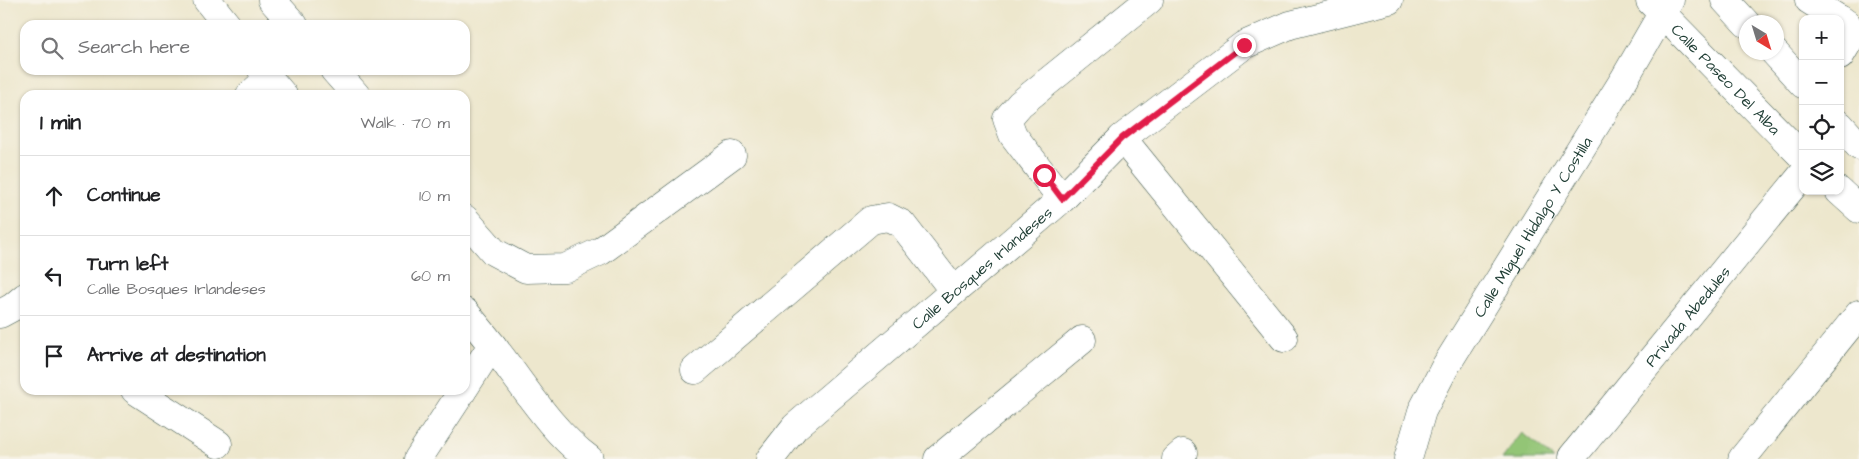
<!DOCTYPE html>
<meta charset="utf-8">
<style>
body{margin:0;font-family:"Architects Daughter",sans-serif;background:#f2f2f2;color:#202124}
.controls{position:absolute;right:15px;top:15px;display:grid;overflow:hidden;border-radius:10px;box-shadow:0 1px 4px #0004}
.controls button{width:45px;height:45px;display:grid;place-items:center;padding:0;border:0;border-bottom:1px solid #e0e0e0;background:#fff;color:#202124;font:25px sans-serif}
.compass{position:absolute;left:1739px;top:15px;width:45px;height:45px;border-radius:50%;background:#fff;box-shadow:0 1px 4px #0004;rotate:142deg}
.stop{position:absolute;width:15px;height:15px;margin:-11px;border:4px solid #e11d48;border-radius:50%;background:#fff}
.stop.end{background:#e11d48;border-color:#fff;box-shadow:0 1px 5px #0008}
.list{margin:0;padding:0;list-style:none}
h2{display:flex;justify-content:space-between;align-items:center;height:65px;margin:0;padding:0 20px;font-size:21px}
h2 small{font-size:16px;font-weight:400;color:#757577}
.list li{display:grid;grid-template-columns:32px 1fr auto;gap:15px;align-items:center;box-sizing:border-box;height:80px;padding:0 20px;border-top:1px solid #e0e0e0}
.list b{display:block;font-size:19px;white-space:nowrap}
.list p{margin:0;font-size:16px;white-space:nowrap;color:#757577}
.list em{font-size:16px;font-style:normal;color:#757577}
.icon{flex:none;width:28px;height:28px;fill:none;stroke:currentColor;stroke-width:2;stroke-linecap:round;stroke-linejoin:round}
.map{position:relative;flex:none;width:1859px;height:459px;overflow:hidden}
.search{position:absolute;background:#fff;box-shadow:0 1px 4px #0004;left:20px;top:20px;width:450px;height:55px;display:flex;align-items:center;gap:12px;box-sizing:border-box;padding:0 18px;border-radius:15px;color:#757577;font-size:19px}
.panel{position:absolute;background:#fff;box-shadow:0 1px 4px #0004;left:20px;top:90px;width:450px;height:305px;border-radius:15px}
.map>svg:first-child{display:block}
.green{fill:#93c576;stroke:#598155}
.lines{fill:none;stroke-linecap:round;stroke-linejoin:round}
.minor-casing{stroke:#3e564b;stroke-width:29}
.minor{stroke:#fff;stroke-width:28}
.route{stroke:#e11d48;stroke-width:6}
.labels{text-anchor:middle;stroke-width:4;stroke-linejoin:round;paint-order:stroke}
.street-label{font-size:16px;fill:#1f3d34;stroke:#f7f3e8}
</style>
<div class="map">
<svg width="1859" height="459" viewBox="0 0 1859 459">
<rect width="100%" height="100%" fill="#f7f3e8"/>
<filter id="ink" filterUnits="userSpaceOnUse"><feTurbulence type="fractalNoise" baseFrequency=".02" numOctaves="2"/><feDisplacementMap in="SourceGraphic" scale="10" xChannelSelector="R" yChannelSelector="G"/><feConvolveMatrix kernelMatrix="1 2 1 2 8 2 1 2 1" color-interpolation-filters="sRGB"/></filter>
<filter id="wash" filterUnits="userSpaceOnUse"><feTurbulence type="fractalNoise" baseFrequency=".0096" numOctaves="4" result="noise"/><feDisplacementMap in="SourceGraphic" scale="20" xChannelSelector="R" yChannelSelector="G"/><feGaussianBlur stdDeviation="1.12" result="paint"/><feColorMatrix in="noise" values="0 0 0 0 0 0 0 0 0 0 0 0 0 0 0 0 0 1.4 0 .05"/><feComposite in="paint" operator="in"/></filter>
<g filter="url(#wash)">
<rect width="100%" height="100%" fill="#ede7cd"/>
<path class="green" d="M1522,433L1554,459H1502Z"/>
</g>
<g filter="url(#ink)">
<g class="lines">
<defs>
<g id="minor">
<path d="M207,0L227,25"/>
<path d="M272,0L294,25"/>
<path d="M1725,0L1746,23"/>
<path d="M1809,0L1839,19"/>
<path id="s1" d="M1650,1L1803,157"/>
<path d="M1840,19L1847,24L1853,34L1840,56"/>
<path d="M1774,52L1803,84"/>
<path d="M262,70L283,95"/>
<path d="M334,70L356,95"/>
<path d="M250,95L269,78"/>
<path d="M1840,125L1859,146"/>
<path d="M1122,138L1284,338"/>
<path d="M1839,191L1859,209"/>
<path d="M1062,199L1013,135L1007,119L1020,104L1149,0"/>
<path d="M465,219L494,252L526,269L565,268L601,251L732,155"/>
<path d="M465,312C482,332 498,352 513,373C535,403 558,436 589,459"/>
<path d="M0,314L13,307L25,297"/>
<path d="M695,370L871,220L888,217L902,224L953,290"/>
<path d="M465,387L492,345"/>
<path d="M135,390L218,444"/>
<path id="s2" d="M1572,457L1803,174"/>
<path d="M418,459L463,390"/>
<path id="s3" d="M770,459L795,427L1062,199L1122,138L1244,45L1290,25L1389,0"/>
<path d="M938,459L1082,340"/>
<path d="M1176,459L1183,453"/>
<path id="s4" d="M1408,459L1422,411L1445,367L1623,81L1670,0"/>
<path d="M1742,459L1859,314"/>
</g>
</defs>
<use href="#minor" class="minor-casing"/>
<use href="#minor" class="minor"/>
</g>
</g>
<g class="lines" filter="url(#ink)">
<path class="route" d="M1044,175L1062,199L1122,138L1244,45"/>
</g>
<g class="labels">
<g class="street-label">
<text dy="6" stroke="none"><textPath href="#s1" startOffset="109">Calle Paseo Del Alba</textPath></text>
<text dy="6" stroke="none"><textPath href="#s4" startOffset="265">Calle Miguel Hidalgo Y Costilla</textPath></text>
<text dy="6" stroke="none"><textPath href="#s3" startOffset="286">Calle Bosques Irlandeses</textPath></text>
<text dy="6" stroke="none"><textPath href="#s2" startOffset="182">Privada Abedules</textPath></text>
</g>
</g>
</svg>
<div class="controls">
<button>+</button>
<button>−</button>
<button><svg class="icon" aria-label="locate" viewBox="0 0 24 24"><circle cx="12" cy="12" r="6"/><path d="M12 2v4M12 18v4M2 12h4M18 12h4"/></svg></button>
<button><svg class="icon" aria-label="layers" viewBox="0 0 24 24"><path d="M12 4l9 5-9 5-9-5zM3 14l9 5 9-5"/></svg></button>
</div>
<svg class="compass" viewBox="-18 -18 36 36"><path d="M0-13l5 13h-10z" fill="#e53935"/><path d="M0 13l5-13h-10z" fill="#757577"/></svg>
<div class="stop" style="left:1044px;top:175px"></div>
<div class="stop end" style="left:1244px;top:45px"></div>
<div class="search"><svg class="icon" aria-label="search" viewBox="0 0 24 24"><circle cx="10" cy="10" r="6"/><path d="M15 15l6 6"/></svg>Search here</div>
<section class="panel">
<h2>1 min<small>Walk · 70 m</small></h2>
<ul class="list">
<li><svg class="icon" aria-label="ahead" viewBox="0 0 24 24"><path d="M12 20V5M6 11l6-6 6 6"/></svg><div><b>Continue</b></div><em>10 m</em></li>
<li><svg class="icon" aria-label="left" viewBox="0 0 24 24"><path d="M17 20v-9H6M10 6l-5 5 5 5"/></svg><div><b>Turn left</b><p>Calle Bosques Irlandeses</p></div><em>60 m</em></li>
<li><svg class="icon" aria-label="arrive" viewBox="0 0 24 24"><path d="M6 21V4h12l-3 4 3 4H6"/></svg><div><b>Arrive at destination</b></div></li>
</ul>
</section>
</div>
